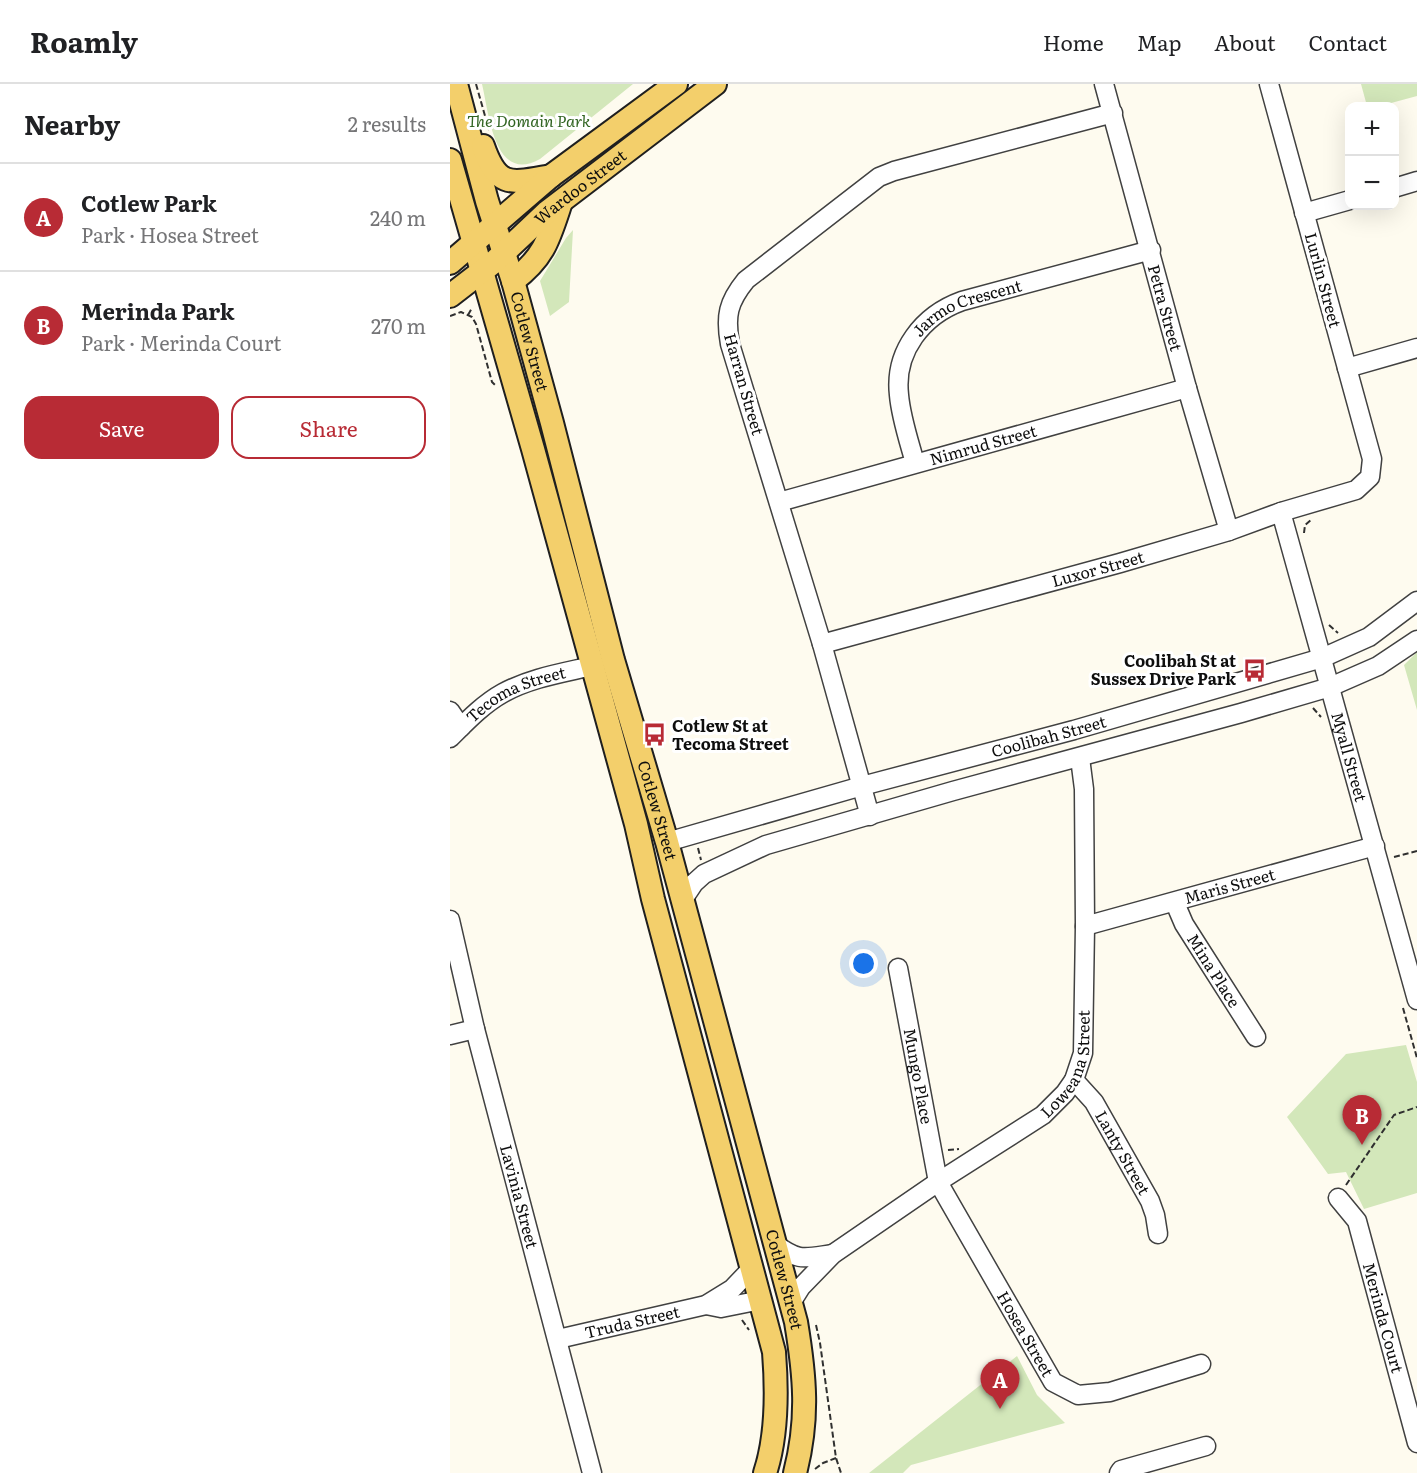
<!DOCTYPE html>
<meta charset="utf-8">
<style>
body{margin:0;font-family:Literata,serif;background:#f6f6f6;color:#202124}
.controls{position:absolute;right:18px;top:18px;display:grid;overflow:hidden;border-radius:12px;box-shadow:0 6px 24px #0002}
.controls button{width:54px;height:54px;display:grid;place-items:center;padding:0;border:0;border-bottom:2px solid #e0e0e0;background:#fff;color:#202124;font:30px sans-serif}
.you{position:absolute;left:414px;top:880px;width:21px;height:21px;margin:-15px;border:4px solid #fff;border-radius:50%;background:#1a73e8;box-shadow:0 0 0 9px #1a73e833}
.badge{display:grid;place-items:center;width:39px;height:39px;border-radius:50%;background:#b82b35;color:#fff;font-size:20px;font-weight:700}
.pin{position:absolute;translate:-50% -50px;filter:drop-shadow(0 2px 3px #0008)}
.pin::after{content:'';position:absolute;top:32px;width:21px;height:18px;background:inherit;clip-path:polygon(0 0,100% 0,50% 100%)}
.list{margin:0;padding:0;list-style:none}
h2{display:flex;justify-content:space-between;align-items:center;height:78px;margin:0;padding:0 24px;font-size:26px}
h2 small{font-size:20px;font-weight:400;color:#757577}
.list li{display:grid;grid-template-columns:39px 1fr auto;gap:18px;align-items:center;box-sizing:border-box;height:108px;padding:0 24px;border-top:2px solid #e0e0e0}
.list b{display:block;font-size:22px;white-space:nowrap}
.list p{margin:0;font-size:20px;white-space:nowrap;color:#757577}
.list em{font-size:20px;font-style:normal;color:#757577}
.actions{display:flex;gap:12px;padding:18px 24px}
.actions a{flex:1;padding:14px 0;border:2px solid #b82b35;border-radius:18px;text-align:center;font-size:21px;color:#b82b35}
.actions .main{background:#b82b35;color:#fff}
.map{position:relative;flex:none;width:967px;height:1389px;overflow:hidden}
header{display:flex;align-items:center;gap:36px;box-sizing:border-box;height:84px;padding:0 30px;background:#fff;border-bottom:2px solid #e0e0e0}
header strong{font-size:28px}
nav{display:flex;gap:33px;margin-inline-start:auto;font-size:21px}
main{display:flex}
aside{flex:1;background:#fff}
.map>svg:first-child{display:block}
.green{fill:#d3e7ba}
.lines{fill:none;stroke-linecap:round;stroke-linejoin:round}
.minor-casing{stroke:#414141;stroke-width:21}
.major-casing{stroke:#1f1f1f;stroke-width:26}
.path{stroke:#303030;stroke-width:2;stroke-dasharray:6 3;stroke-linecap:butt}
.minor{stroke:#fff;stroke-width:18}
.major{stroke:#f3cf6b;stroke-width:22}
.labels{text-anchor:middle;stroke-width:6;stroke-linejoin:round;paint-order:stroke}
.park-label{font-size:16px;font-style:italic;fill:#306321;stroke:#fff}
.street-label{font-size:16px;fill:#0e0e0e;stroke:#fff}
.poi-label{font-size:16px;font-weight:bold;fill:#0e0e0e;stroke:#fff;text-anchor:end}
</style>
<header>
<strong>Roamly</strong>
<nav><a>Home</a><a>Map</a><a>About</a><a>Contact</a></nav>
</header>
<main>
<aside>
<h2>Nearby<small>2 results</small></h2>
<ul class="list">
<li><span class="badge">A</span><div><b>Cotlew Park</b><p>Park · Hosea Street</p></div><em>240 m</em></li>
<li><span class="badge">B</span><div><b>Merinda Park</b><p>Park · Merinda Court</p></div><em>270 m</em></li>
</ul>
<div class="actions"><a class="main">Save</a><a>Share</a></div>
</aside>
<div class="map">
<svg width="967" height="1389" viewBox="0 0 967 1389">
<rect width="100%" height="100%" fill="#fefbef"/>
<path class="green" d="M32,0H183L90,75C44,101 39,29 32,0Z
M911,0H967V12L930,22H917Z
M123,146L119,218L100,232L90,197L116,154Z
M967,568V626L954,581Z
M956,961L967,998V1109L914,1125L896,1088L878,1090L837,1033L896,970Z
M567,1272L587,1311L615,1339L461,1381L453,1389H419Z"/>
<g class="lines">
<defs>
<g id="minor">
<path id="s1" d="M654,0L737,304L779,447"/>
<path d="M944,104L967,97"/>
<path d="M854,129L900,116"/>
<path d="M897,284L967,264"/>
<path id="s2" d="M465,379C459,357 451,334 449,311C444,267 473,231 512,217L701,166"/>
<path id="s3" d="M329,418L737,304"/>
<path id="s4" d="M831,428L967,916"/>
<path id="s5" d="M372,560L670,479L779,447L831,428L906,406L920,393L922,375L819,0"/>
<path d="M0,627L11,643"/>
<path id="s6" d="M0,654C16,638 33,620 53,609C80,594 112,589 142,582"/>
<path d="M420,732L372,560L280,260C275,232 278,218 296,196L429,93L444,87L663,29"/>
<path id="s7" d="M217,758L412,702L624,646L872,574L919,553L967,517"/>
<path d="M232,817L244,799L254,790L316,761L503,707L791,629L880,603L928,582L967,556"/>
<path id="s8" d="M725,819L734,840L806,953"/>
<path id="s9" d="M0,836L25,945L142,1389"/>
<path id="s10" d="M635,842L925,762"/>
<path id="s11" d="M448,884L488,1098L603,1298L628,1311L660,1308L751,1280"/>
<path d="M0,951L25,945"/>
<path id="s12" d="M624,996L644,1018L700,1117L705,1131L708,1150"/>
<path id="s13" d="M888,1114L907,1137L967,1359"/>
<path d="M325,1160C349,1178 354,1174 383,1170"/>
<path id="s14" d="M341,1219L351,1203L383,1170L488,1098L593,1031L615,1009L624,996L633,969L635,842L634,705L630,674"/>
<path d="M256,1221L271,1224L311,1216"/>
<path id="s15" d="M108,1255L256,1221L282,1205L303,1183"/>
<path d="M669,1389L671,1386L756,1362"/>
</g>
<g id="major">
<path id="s16" d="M6,0L37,117L63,197L102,339L163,576L217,758L346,1238C355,1292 359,1335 345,1389"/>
<path d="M33,62C48,105 61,99 101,92"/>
<path d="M0,76L83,365L186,740L203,815L324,1268C327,1306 327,1353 315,1389"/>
<path d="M0,179L101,92L226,0"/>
<path d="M63,197C95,173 99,154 111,118"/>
<path id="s17" d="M0,212L44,178L97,128L265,0"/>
</g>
</defs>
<use href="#minor" class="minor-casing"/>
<use href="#major" class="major-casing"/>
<path class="path" d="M26,0L39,46
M18,231L22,224
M0,232L11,228L22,233L26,240L42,298L45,301
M854,449L855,441L861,436
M879,541L888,549
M863,624L871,633
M248,764L251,776
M944,773L967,767
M953,924L967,974
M498,1066L509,1065
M896,1101L944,1031L967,1023
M292,1236L299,1246
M366,1241L370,1259L386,1374L391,1389
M365,1385L373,1379L386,1374"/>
<use href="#minor" class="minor"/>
<use href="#major" class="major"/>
</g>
<defs>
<symbol id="bus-bare" viewBox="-9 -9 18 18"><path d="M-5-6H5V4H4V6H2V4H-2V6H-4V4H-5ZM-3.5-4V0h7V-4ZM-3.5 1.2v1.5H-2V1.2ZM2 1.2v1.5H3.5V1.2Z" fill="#b82b35" stroke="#fff" stroke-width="2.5" paint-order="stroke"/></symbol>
</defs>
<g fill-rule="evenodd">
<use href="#bus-bare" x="788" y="570" width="33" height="33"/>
<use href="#bus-bare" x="188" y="634" width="33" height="33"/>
</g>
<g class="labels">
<g class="park-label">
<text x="79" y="43">The Domain Park</text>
</g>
<g class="street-label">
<text dy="6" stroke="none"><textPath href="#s17" startOffset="170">Wardoo Street</textPath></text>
<text transform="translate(873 196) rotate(75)" y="6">Lurlin Street</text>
<text dy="6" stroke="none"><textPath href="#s1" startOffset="232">Petra Street</textPath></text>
<text dy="6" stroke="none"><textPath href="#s2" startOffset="194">Jarmo Crescent</textPath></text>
<text dy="6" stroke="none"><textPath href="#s16" startOffset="268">Cotlew Street</textPath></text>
<text transform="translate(294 300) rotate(74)" y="6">Harran Street</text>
<text dy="6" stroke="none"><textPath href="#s3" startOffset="212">Nimrud Street</textPath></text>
<text dy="6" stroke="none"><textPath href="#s5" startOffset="286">Luxor Street</textPath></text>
<text dy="6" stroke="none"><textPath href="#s6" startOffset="81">Tecoma Street</textPath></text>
<text dy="6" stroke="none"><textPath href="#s7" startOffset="396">Coolibah Street</textPath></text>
<text dy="6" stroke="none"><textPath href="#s4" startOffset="254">Myall Street</textPath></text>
<text dy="6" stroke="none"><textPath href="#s16" startOffset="754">Cotlew Street</textPath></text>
<text dy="6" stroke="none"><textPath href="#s10" startOffset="150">Maris Street</textPath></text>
<text dy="6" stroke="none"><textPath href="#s8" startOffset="78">Mina Place</textPath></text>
<text dy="6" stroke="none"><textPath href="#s14" startOffset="376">Loweana Street</textPath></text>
<text dy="6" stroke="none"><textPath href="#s11" startOffset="110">Mungo Place</textPath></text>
<text dy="6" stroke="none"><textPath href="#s12" startOffset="88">Lanty Street</textPath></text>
<text dy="6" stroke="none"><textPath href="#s9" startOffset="285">Lavinia Street</textPath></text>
<text dy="6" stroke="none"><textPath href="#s16" startOffset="1240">Cotlew Street</textPath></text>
<text dy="6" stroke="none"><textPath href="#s13" startOffset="130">Merinda Court</textPath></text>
<text dy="6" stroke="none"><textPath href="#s15" startOffset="76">Truda Street</textPath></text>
<text dy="6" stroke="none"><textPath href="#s11" startOffset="393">Hosea Street</textPath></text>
</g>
<g class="poi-label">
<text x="786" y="583">Coolibah St at<tspan x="786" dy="18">Sussex Drive Park</tspan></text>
<text x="222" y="648" text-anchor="start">Cotlew St at<tspan x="222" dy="18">Tecoma Street</tspan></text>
</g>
</g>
</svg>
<div class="controls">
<button>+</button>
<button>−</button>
</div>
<div class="you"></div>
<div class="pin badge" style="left:550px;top:1325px">A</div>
<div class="pin badge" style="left:912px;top:1061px">B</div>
</div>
</main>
